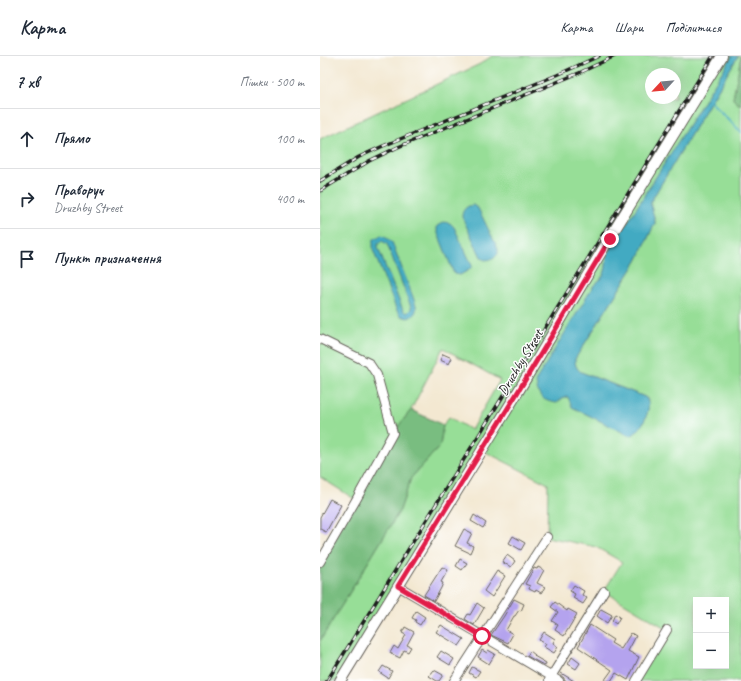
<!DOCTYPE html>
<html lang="uk">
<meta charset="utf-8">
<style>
body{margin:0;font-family:Caveat,sans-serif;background:#f2f2f3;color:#1f2937}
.controls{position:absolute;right:12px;bottom:12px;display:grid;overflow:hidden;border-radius:0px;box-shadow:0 4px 16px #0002}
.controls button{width:36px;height:36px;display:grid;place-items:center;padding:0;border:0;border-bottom:1px solid #e0e1e3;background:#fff;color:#1f2937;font:20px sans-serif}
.compass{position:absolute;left:325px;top:12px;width:36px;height:36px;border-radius:50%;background:#fff;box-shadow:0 4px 16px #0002;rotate:244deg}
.stop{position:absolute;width:12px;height:12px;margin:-9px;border:3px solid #e11d48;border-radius:50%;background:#fff}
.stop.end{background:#e11d48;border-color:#fff;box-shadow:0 1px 4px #0008}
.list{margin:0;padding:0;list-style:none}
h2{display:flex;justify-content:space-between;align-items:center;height:52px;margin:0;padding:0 16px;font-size:17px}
h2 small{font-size:13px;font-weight:400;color:#747a83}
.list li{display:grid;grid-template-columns:26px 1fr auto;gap:12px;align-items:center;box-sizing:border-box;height:60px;padding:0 16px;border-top:1px solid #e0e1e3}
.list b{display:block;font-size:15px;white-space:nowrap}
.list p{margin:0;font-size:13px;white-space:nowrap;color:#747a83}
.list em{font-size:13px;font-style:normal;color:#747a83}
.icon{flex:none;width:22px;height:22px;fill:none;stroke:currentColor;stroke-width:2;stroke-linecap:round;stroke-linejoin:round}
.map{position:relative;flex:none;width:421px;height:625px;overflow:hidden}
header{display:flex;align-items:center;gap:24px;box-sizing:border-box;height:56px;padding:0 20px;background:#fff;border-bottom:1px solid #e0e1e3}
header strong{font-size:19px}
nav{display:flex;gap:22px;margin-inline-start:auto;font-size:14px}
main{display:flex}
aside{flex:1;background:#fff}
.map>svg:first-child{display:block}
.green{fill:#97de97;stroke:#5a7d5a;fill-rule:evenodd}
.forest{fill:#79bd80;stroke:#4a6c4e}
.water{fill:#42aac2;stroke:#2f636f;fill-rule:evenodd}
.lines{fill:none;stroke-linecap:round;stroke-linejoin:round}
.stream{stroke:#42aac2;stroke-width:2}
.building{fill:#b4a3ee}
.minor-casing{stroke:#67635b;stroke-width:10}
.tertiary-casing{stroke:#67635b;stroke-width:12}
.minor{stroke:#fff;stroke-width:8}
.tertiary{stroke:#fff;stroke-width:10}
.rail-casing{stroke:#1c1c1c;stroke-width:3.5}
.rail{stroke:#fff;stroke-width:2;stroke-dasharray:6;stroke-linecap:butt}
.route{stroke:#e11d48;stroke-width:5}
.labels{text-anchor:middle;stroke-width:3;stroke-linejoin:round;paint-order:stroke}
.street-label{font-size:14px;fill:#1c1c1c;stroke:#fff}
</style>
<header>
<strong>Карта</strong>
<nav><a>Карта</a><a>Шари</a><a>Поділитися</a></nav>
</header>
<main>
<aside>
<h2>7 хв<small>Пішки · 500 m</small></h2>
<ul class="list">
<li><svg class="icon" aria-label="ahead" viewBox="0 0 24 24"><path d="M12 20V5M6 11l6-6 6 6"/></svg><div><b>Прямо</b></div><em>100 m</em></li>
<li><svg class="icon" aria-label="right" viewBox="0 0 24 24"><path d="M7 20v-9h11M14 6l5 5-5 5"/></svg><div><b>Праворуч</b><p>Druzhby Street</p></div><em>400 m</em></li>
<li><svg class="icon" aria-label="arrive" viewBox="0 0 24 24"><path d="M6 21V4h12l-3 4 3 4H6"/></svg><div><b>Пункт призначення</b></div></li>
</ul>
</aside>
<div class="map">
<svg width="421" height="625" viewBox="0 0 421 625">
<rect width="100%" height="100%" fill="#fff"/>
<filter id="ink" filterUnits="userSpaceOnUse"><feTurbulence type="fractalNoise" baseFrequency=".025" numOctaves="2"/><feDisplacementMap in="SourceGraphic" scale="8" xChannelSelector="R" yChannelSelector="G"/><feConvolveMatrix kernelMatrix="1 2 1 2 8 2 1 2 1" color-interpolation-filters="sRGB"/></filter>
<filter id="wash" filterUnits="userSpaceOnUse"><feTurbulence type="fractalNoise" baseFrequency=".012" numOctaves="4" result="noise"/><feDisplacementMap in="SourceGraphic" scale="16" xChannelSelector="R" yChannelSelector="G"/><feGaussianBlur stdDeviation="0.9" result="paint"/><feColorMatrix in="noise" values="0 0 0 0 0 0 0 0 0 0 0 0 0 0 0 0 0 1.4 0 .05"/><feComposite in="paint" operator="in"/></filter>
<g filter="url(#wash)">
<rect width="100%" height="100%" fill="#f3e8d1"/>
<path class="green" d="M172,0H412L287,199C286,214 286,220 274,229L244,341L329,344L325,341L261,316C256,312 255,309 255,303L317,205L335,167C335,160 330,153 331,145L418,0H421L413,43L421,50V625H316L347,573L284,535L302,506L276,491L227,481L228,428L162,394L20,625H0V585L80,454L91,422L120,390L123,369L129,361L151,374L180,324L123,292L91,354L73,377L36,444L0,421V83L160,8ZM331,18H355V42H331ZM376,544H406V610H376Z"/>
<path class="forest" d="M421,0V50L413,43Z
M91,354L123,369L120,390L91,422L80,454L0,585V506L73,377Z"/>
<path class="water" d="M412,0H418L331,145C330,152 335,160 335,167L317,205L255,303C255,309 256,312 261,316L325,341C335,349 321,377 310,380L252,351L248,341H244L237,347C221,345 217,339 216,324L274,229C286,220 286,214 287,199Z
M153,149L158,152L178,193V198L173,203L165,204L161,201L142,161C142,154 146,150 153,149Z
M124,166L130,167L134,171L151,207L152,210L149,214L140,219L134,218L117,175V170Z
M61,179L65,180L72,186L96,249C97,256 95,259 88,262L81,260L77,255L53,194V184ZM62,185L67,188L91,251V253L87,257L85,256L83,254L58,192V188Z"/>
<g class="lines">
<path class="stream" d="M389,44L421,76"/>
</g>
<g id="blocks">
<path class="building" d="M123,298L132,302L129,308L120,304Z
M10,443L21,449L6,476L0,473V461Z
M154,459L166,467L163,472L151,465Z
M144,473L152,477L147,487L153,490L150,497L135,490Z
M193,480L205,487L201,494L189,487Z
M187,499L195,505L191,511L182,506Z
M140,503L147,507L142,514L136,510Z
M122,511L128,514L121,526L123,527L121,532L114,545L104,539Z
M218,511L224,514L217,527L225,531L221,537L216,534L215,536L209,533L210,530L205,528L214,512L217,513Z
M177,515L185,520L172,541L164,535Z
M254,529L264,535L262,539L267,542L263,548L253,542L255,538L250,535Z
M194,543L204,548L201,555L199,554L195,560H194L186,574L193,578L188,587L171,579L184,560Z
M235,546L247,555L248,553L257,558L244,580L235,574L238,569L232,565L238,556L231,551Z
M157,547L164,552L154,569L145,563L148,558L150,559Z
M281,553L292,559L287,567L277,560Z
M96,555L105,561L100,569L95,566L96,564L92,562Z
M295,558L300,561L296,568L292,565Z
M121,569L144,583L139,590L116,576Z
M270,569L293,584L291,587L301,593L311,577L316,580L308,595L319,601L308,624L296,617L291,625H284L292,614L258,591Z
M85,571L94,576L87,589L91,591L88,596L84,594L80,602L70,597L74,590L78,593L86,579L82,577Z
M224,576L235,583L233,587L238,591L234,597L224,591L226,588L219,584Z
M162,594L167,597L168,594L175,598L169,608L158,601Z
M121,595L134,603L130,609L117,601Z
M210,595L215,599L214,600L226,607L225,610L207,600Z
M252,601L260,607L256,613L248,608Z
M63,610L72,615L68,622L59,616Z
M152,611L160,615L156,621L149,617Z
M114,614L123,619L119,625H117L109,620Z
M241,617L254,625H244V622L240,619Z"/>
</g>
</g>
<g filter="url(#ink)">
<use href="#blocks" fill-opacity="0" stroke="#67635b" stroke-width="1"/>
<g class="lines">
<defs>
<path id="minor" d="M0,283L49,307L57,319L73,377L36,444L0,506
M78,530L239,625
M229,624L284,535
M134,625L227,481
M316,625L347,574"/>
<path id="tertiary" d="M20,625L196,339L289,183L402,0"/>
</defs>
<use href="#minor" class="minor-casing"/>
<use href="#tertiary" class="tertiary-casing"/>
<use href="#minor" class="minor"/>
<use href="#tertiary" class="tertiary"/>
<defs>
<path id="rail" d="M0,125L39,101L63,90L237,19L279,0
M0,135L49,105L78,91L259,17L295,0
M7,625L393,0"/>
</defs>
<use href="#rail" class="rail-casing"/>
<use href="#rail" class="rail"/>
</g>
</g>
<g class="lines" filter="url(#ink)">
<path class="route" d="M162,580L78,530L196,339L290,183"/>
</g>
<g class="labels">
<g class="street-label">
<text transform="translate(200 306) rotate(-59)" y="5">Druzhby Street</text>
</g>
</g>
</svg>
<div class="controls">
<button>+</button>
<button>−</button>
</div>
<svg class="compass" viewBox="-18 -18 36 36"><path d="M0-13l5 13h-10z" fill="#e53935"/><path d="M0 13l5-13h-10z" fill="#747a83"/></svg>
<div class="stop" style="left:162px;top:580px"></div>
<div class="stop end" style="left:290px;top:183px"></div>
</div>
</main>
